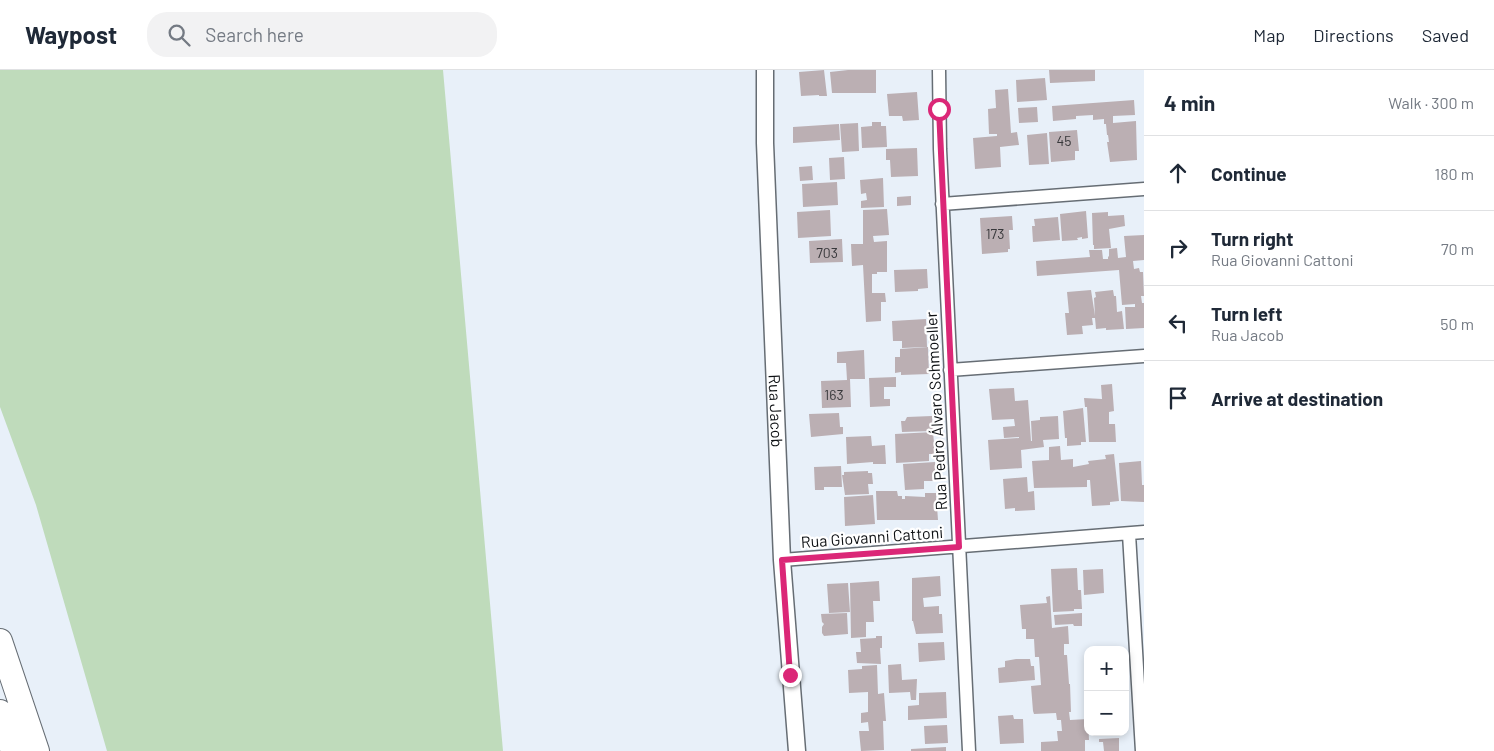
<!DOCTYPE html>
<meta charset="utf-8">
<style>
body{margin:0;font-family:Barlow,sans-serif;background:#f2f2f3;color:#1f2937}
.controls{position:absolute;right:15px;bottom:15px;display:grid;overflow:hidden;border-radius:10px;box-shadow:0 2px 8px #0003}
.controls button{width:45px;height:45px;display:grid;place-items:center;padding:0;border:0;border-bottom:1px solid #e0e1e3;background:#fff;color:#1f2937;font:25px sans-serif}
.stop{position:absolute;width:15px;height:15px;margin:-11px;border:4px solid #db2777;border-radius:50%;background:#fff}
.stop.end{background:#db2777;border-color:#fff;box-shadow:0 1px 5px #0008}
.list{margin:0;padding:0;list-style:none}
h2{display:flex;justify-content:space-between;align-items:center;height:65px;margin:0;padding:0 20px;font-size:21px}
h2 small{font-size:16px;font-weight:400;color:#747a83}
.list li{display:grid;grid-template-columns:32px 1fr auto;gap:15px;align-items:center;box-sizing:border-box;height:75px;padding:0 20px;border-top:1px solid #e0e1e3}
.list b{display:block;font-size:19px;white-space:nowrap}
.list p{margin:0;font-size:16px;white-space:nowrap;color:#747a83}
.list em{font-size:16px;font-style:normal;color:#747a83}
.icon{flex:none;width:28px;height:28px;fill:none;stroke:currentColor;stroke-width:2;stroke-linecap:round;stroke-linejoin:round}
.map{position:relative;flex:none;width:1144px;height:681px;overflow:hidden}
header{display:flex;align-items:center;gap:30px;box-sizing:border-box;height:70px;padding:0 25px;background:#fff;border-bottom:1px solid #e0e1e3}
header strong{font-size:24px}
nav{display:flex;gap:28px;margin-inline-start:auto;font-size:18px}
.search{width:350px;height:45px;background:#f2f2f3;display:flex;align-items:center;gap:12px;box-sizing:border-box;padding:0 18px;border-radius:20px;color:#747a83;font-size:19px}
main{display:flex}
aside{flex:1;background:#fff}
.map>svg:first-child{display:block}
.green{fill:#bfdbbb}
.building{fill:#bbafb3}
.lines{fill:none;stroke-linecap:round;stroke-linejoin:round}
.minor-casing{stroke:#666d74;stroke-width:15}
.tertiary-casing{stroke:#666d74;stroke-width:19}
.motorway-casing{stroke:#666d74;stroke-width:26}
.minor{stroke:#fff;stroke-width:12}
.tertiary{stroke:#fff;stroke-width:16}
.motorway{stroke:#fff;stroke-width:24}
.route{stroke:#db2777;stroke-width:6}
.labels{text-anchor:middle;stroke-width:4.5;stroke-linejoin:round;paint-order:stroke}
.number-label{font-size:14px;fill:#38383b}
.street-label{font-size:16px;fill:#0d1013;stroke:#fff}
</style>
<header>
<strong>Waypost</strong>
<div class="search"><svg class="icon" aria-label="search" viewBox="0 0 24 24"><circle cx="10" cy="10" r="6"/><path d="M15 15l6 6"/></svg>Search here</div>
<nav><a>Map</a><a>Directions</a><a>Saved</a></nav>
</header>
<main>
<div class="map">
<svg width="1144" height="681" viewBox="0 0 1144 681">
<rect width="100%" height="100%" fill="#e8f0f9"/>
<path class="green" d="M0,0H443L503,681H107L36,435L0,337Z"/>
<path class="building" d="M824,0L827,26H819V25L801,26L799,2Z
M848,0H876V23H832L830,2Z
M1049,0H1095V11L1050,13Z
M1045,8L1047,30L1017,32L1016,10Z
M1008,19L1011,63L1017,62L1019,75L1000,77L1001,97L975,99L973,68L997,66V64H989L988,39L996,38L995,20Z
M917,22L919,50L903,51L902,46H889L887,24Z
M1134,30L1135,45L1113,46V53L1136,51L1137,90L1110,92L1107,72H1109L1108,65H1107L1106,54H1104V49L1093,50V45L1076,46V49L1053,51L1052,36Z
M1037,37L1038,52L1019,53L1018,38Z
M872,52H881V56H886L887,77L862,78L861,57L872,56Z
M858,53L859,81L842,82L840,54Z
M839,54L840,70L793,73V57Z
M1077,60L1079,81H1075V90L1051,92L1049,62Z
M1047,63L1049,94L1029,95L1027,65Z
M917,78L918,106L891,107L890,90H886V79Z
M844,87L845,109L830,110L829,88Z
M812,96L813,110L800,111L799,97Z
M883,108L884,137L861,138V131L867,130L866,123L861,124L860,110Z
M837,112L838,135L803,137L802,114Z
M911,126V135L897,136V127Z
M887,139L889,165L873,166L874,172L887,171V202H877V204H872V223H885L886,232H881V251L866,252L863,195L852,196L851,174H863V140Z
M830,140L831,166L798,168L797,142Z
M1086,141L1088,168L1082,169V167L1077,168L1078,170L1062,171L1060,144Z
M1108,142V146L1124,145L1125,156L1109,159L1111,178L1094,179V175H1093L1092,143Z
M1012,146L1013,160H1009L1010,179H1008V182L982,184L980,148Z
M1058,147L1060,170L1033,172L1032,156H1035L1034,149Z
M1144,165V190L1133,191L1134,199L1139,198L1140,202H1143L1144,226H1141L1142,233H1144V258L1126,259L1125,237H1135V234L1122,235L1119,200L1037,206L1036,191L1090,187L1089,180H1102L1103,189H1108V187L1109,186V179L1117,178L1118,188L1126,187L1124,166Z
M842,169L843,192L810,193L809,171Z
M927,199L928,218L918,219V221L895,222L894,200Z
M1091,220L1095,246L1094,228L1096,227L1095,222L1113,220L1114,226H1116L1117,242L1122,241L1124,259L1106,260V258L1096,259L1095,248H1092L1093,255L1082,256L1083,264L1067,265L1065,243H1069L1067,222Z
M926,249L927,277L902,278V271H893L892,251Z
M928,277L929,304L901,305V302L895,303V287H900V279Z
M864,280L865,309H850L851,337L822,338L821,311L847,310L846,293H837V282Z
M896,307V317H884V329H890V336L870,337L869,308Z
M1112,314L1114,341L1109,342V354H1115L1116,372H1089L1087,337H1085L1084,328L1102,329L1101,315Z
M1014,318L1015,331L1028,330L1031,371H1032L1031,351L1040,350V347L1058,346L1059,369L1043,370L1044,377L1021,380L1022,398L990,400L988,370L1019,368V367L1004,368L1003,357L1015,356L1014,349L992,350L989,319Z
M1083,338L1086,372H1081V375L1067,376V368H1065L1063,341Z
M839,343L840,357H843V364L811,367L809,344Z
M932,346L933,361L902,362L901,351H905L907,347Z
M933,362L935,384H929V391L896,393L895,364Z
M871,366L872,376L885,375L886,394H873V392L847,394L846,367Z
M1060,376L1061,390L1073,389V397L1089,394L1088,391L1106,389L1105,385L1114,384L1119,431L1110,432V435L1092,436L1090,410H1087V417L1034,418L1032,391L1049,390V377Z
M1141,391L1142,415H1144V432L1121,431L1119,393Z
M935,392V411H924V419L905,420L903,394Z
M841,396L842,417H824V420H815L814,397Z
M868,401V403H872L873,414H868L869,424L845,425L842,405H844V402Z
M1027,407L1028,422L1034,421L1035,440L1015,441V438L1005,439L1003,409Z
M876,421H897L898,426H902V429H905V426L925,427V423H936L938,450H877Z
M873,425L875,454L845,456L844,427Z
M1077,498L1078,520H1081L1082,539H1074V541L1053,542L1051,499Z
M1103,499L1104,523L1084,525L1083,500Z
M940,506L941,526L923,528L924,537L939,536V544H942L943,563L916,564L913,551H912V508Z
M879,511L880,531H873L874,552H866V567L851,568L850,513Z
M848,513L850,542L829,543L827,514Z
M1050,526L1052,558L1068,556L1069,574H1064V585H1067L1069,614H1070L1071,642H1069L1070,650L1088,649L1089,670H1085V681H1041V672L1058,671L1057,661H1062L1061,650H1057L1056,643L1034,644L1033,641L1031,616L1041,615L1039,587H1035L1034,569H1026V559H1022L1020,535L1047,533L1046,527Z
M847,543L848,564L824,566L822,563V557L824,554L822,552L821,544Z
M1082,543V556H1074L1073,554L1055,555L1054,545Z
M876,566H882V578H880L881,594L857,593L856,582H861L860,569L876,568Z
M944,572L945,590L919,592L918,573Z
M1016,589H1030L1031,596H1034L1035,610L999,613L998,598L1005,597V591Z
M901,594L902,610L917,609L916,630H911L910,622L889,623L888,595Z
M877,595L878,624L884,623L886,651H883L884,680L861,681L859,661H869L868,652L861,653V643L868,642V622L849,623L848,600L862,599V596Z
M946,622L947,648L908,650V636L919,635V623Z
M1013,645L1014,649H1023L1024,673L1000,674L998,646Z
M947,655L948,673L925,674L924,656Z
M1119,668V681H1104L1103,672H1099V669Z
M946,677V681H911V679Z"/>
<g class="lines">
<defs>
<path id="minor" d="M939,0L940,79L969,681
M942,134L1144,119
M950,300L1144,286
M1129,464L1142,681
M782,490L1144,462"/>
<g id="tertiary">
<path id="s1" d="M765,0V73L782,490L797,681"/>
</g>
<path id="motorway" d="M0,571L37,681
M0,642L13,681"/>
</defs>
<use href="#minor" class="minor-casing"/>
<use href="#tertiary" class="tertiary-casing"/>
<use href="#motorway" class="motorway-casing"/>
<use href="#minor" class="minor"/>
<use href="#tertiary" class="tertiary"/>
<use href="#motorway" class="motorway"/>
</g>
<g class="lines">
<path class="route" d="M790,605L782,490L959,477L939,39"/>
</g>
<g class="labels">
<g class="number-label">
<text x="1064" y="76">45</text>
<text x="995" y="169">173</text>
<text x="827" y="188">703</text>
<text x="834" y="330">163</text>
</g>
<g class="street-label">
<text dy="6" stroke="none"><textPath href="#s1" startOffset="341">Rua Jacob</textPath></text>
<text transform="translate(936 341) rotate(-93)" y="6">Rua Pedro Álvaro Schmoeller</text>
<text transform="translate(872 467) rotate(-4)" y="6">Rua Giovanni Cattoni</text>
</g>
</g>
</svg>
<div class="controls">
<button>+</button>
<button>−</button>
</div>
<div class="stop" style="left:939px;top:39px"></div>
<div class="stop end" style="left:790px;top:605px"></div>
</div>
<aside>
<h2>4 min<small>Walk · 300 m</small></h2>
<ul class="list">
<li><svg class="icon" aria-label="ahead" viewBox="0 0 24 24"><path d="M12 20V5M6 11l6-6 6 6"/></svg><div><b>Continue</b></div><em>180 m</em></li>
<li><svg class="icon" aria-label="right" viewBox="0 0 24 24"><path d="M7 20v-9h11M14 6l5 5-5 5"/></svg><div><b>Turn right</b><p>Rua Giovanni Cattoni</p></div><em>70 m</em></li>
<li><svg class="icon" aria-label="left" viewBox="0 0 24 24"><path d="M17 20v-9H6M10 6l-5 5 5 5"/></svg><div><b>Turn left</b><p>Rua Jacob</p></div><em>50 m</em></li>
<li><svg class="icon" aria-label="arrive" viewBox="0 0 24 24"><path d="M6 21V4h12l-3 4 3 4H6"/></svg><div><b>Arrive at destination</b></div></li>
</ul>
</aside>
</main>
